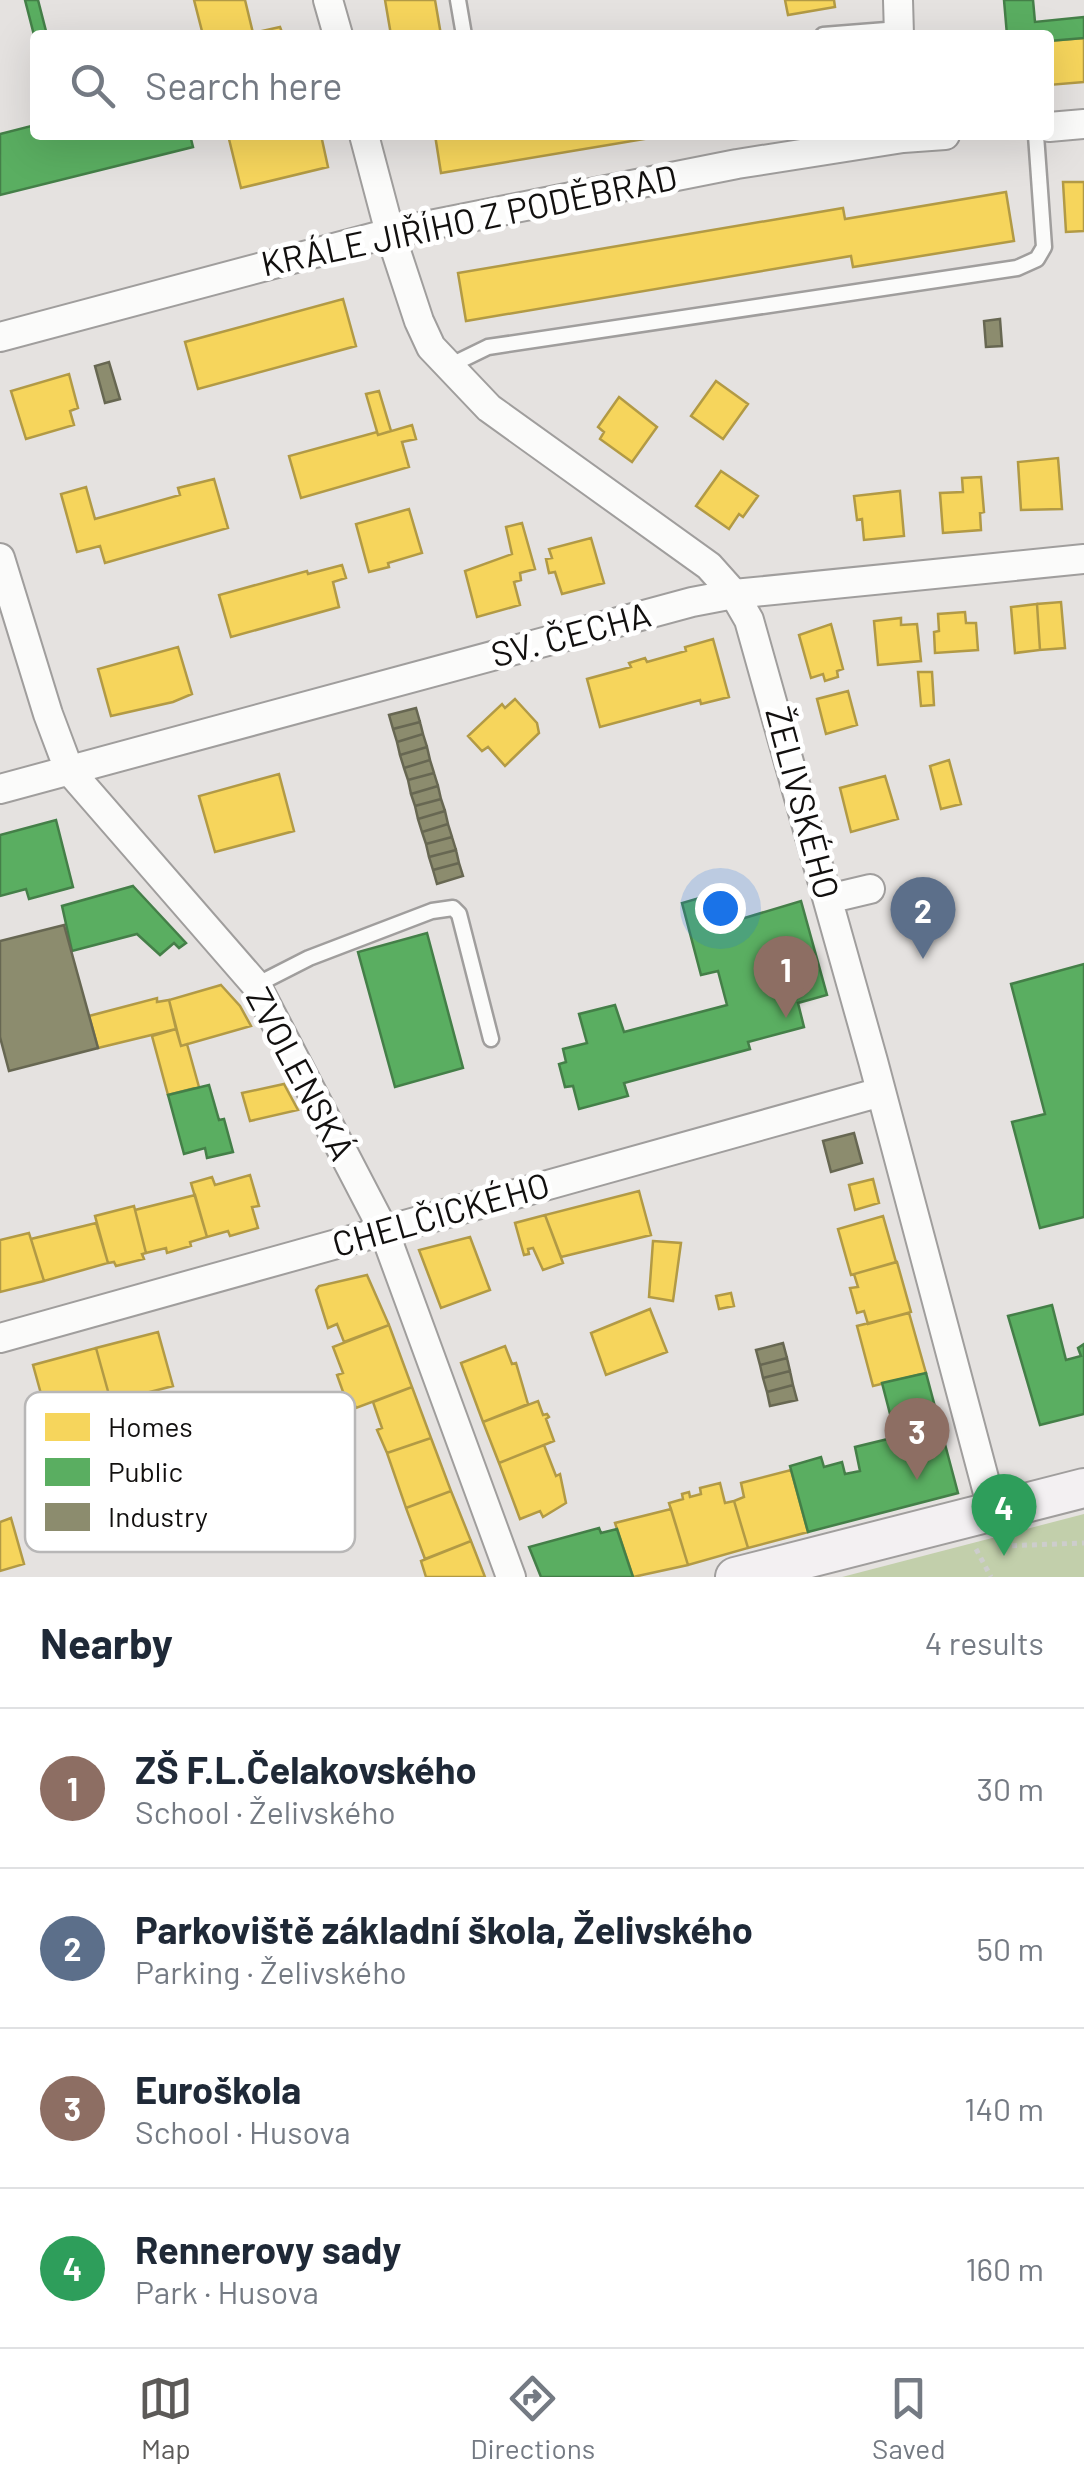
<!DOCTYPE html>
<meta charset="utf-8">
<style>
body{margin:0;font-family:Barlow,sans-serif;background:#f6f6f7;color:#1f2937}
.you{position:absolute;left:720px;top:908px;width:35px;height:35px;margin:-25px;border:8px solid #fff;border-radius:50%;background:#1a73e8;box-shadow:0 0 0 15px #1a73e833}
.badge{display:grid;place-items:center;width:65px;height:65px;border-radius:50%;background:#5c5a58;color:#fff;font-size:32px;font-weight:700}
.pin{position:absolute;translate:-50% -82px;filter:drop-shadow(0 2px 5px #0008)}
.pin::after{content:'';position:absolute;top:52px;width:35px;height:30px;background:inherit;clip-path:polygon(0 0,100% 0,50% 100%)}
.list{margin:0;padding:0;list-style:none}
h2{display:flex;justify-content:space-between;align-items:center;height:130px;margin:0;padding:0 40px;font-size:42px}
h2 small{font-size:32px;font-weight:400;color:#747a83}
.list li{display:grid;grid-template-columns:65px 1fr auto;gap:30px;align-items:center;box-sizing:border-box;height:160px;padding:0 40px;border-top:2px solid #e0e1e3}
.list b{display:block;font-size:38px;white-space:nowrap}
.list p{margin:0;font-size:32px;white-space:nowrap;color:#747a83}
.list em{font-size:32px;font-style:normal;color:#747a83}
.icon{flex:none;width:55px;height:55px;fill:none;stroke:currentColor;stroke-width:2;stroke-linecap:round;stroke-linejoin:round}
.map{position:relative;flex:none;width:1084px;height:1577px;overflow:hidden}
.search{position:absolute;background:#fff;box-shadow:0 10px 40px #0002;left:30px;right:30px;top:30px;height:110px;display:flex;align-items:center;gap:25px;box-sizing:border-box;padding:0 35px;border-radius:10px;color:#747a83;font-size:38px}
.sheet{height:770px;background:#fff}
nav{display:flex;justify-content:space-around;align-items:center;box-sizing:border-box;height:140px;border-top:2px solid #e0e1e3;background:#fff;font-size:28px;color:#747a83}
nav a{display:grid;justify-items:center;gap:5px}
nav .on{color:#5c5a58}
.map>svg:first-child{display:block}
.green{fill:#c2cfab}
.homes{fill:#f6d55c;stroke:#b29a45;stroke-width:2.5}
.public{fill:#5aae61;stroke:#447f48;stroke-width:2.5}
.industry{fill:#8c8c6e;stroke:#676752;stroke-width:2.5}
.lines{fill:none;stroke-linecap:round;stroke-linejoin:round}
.lane-casing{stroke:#a09e9d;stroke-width:19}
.street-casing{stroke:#a09e9d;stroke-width:32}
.secondary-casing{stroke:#a09e9d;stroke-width:42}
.path{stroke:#cdcdcc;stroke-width:5;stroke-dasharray:5 5;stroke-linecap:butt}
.lane{stroke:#fbfbfa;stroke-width:14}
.street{stroke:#fbfbfa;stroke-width:28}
.secondary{stroke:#f3f0f2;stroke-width:38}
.labels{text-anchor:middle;stroke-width:10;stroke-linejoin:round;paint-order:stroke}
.street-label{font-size:35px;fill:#12100f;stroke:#fff}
.key{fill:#fff;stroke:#b8b7b7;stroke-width:2.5}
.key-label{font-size:28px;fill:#12100f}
</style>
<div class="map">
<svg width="1084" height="1577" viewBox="0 0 1084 1577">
<rect width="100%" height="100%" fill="#e5e2e0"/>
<path class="green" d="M1084,1514V1577H842Z"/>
<path class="homes" d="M194,0H245L253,33L280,27L283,35H203Z
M385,0H435L441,35H391Z
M785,0H834L835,7L788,15Z
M1084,38V82L1049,85V41Z
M228,135H321L328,167L241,188Z
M435,135H668L441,173Z
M1063,182H1084V231L1066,232Z
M1006,192L1014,241L853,267L851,256L466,321L458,273L843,208L845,219Z
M343,299L356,346L198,389L185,342Z
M69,374L78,408L70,411L74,425L26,439L11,391Z
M716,381L748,404L723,439L691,416Z
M379,391L391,431L378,435L366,394Z
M619,397L657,427L632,462L600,439L604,432L598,427Z
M412,425L416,439L402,442L409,467L301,498L289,456L377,432L378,435Z
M1058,458L1062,509L1021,510L1018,462Z
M721,471L758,496L743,517L739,514L729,529L696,506Z
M981,477L984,512L980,513L981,530L943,533L940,493L963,492L962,478Z
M214,479L228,528L105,563L100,546L77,552L61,494L86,487L95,519L180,495L178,488Z
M900,491L904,536L864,540L862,519L857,520L854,496Z
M409,509L422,553L388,563L389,567L369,572L356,524Z
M522,523L535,569L520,573L521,580L514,582L520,605L477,617L465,571L512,554L506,527Z
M591,538L604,583L562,594L555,572L549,573L546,559L552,558L549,549Z
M342,565L346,578L333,582L339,607L231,637L219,595L307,571L308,574Z
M1061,602L1065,648L1040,650L1037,604Z
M1037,604L1040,650L1015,653L1011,607Z
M965,612L966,623H976L978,650L935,653L934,632L939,631L938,614Z
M901,618V625L917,624L921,661L878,665L874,621Z
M831,624L843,669L837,671L838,677L825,681L823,674L811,678L799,635Z
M713,639L729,697L701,704L700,700L600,727L587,679L631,667L629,663L645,658L647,662L686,651L685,647Z
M178,647L192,694L173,702L111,716L98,669Z
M918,672H932L934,705L921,706Z
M848,691L857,725L826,734L817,699Z
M515,699L537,723L539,733L505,766L488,747L482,751L468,736L502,704L505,708Z
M949,760L961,804L941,809L930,766Z
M279,774L294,831L215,852L199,796Z
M885,776L898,819L851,832L840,788Z
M221,985L240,1006L251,1026L181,1046L169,1000Z
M157,998V1002L169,1000L176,1029L98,1048L89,1016Z
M176,1029L181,1046L187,1044L199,1087L168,1095L152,1036Z
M284,1084L298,1110L250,1121L242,1093Z
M250,1175L259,1206L252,1207L258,1228L230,1236L228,1231L207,1237L191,1183L212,1177L215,1185Z
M873,1179L879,1203L855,1210L849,1185Z
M639,1191L651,1235L561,1257L545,1215Z
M195,1195L207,1237L190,1242L191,1246L167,1253L166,1248L146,1253L135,1210Z
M134,1206L146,1253L142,1254L144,1259L116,1266L114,1262L108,1263L95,1216Z
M545,1215L563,1263L543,1270L533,1248L528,1249L529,1254L524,1255L515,1223Z
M883,1216L896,1262L851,1275L838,1229Z
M96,1223L108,1263L44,1281L31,1239Z
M29,1233L44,1281L0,1292V1240Z
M470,1237L490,1290L441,1308L419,1250Z
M653,1241L681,1243L673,1301L649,1297Z
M897,1262L911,1312L868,1324L864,1311L857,1313L850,1288L858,1287L854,1274Z
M367,1275L389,1325L344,1342L337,1324L328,1328L316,1290L319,1286Z
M731,1293L734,1306L719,1309L716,1296Z
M650,1309L667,1352L606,1375L591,1333Z
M909,1313L926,1373L873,1386L857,1326Z
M389,1325L412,1387L356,1408L353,1401L347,1403L337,1375L343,1373L333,1347Z
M158,1332L173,1386L111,1402L96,1348Z
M505,1346L512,1364L516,1363L528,1404L483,1422L461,1363Z
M96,1348L111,1402L48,1419L33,1365Z
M412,1387L431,1438L387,1453L377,1430L382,1428L373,1402Z
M538,1401L543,1415L547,1414L549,1417L546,1419L554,1441L499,1463L483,1422Z
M431,1438L451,1491L406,1508L387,1453Z
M544,1445L556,1476L560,1474L566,1503L543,1517L540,1511L520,1519L499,1463Z
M791,1470L808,1532L748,1548L734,1501L744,1497L741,1483Z
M720,1483L725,1503L734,1501L748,1548L688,1565L669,1503L683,1499L682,1494L689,1492L690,1497L701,1494L700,1488Z
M451,1491L471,1541L425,1559L406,1508Z
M671,1509L688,1565L633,1577L615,1523Z
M11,1518L24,1564L0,1571V1522Z
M471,1541L485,1577H426L421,1561Z"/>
<path class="public" d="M25,0H38L47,35H35V39Z
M1004,0H1033L1035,22L1084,17V38L1049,41V35H1007Z
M35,125V135H190L193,147L0,195V134Z
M56,820L73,887L29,899L26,889L0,896V835Z
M133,886L186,943L179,948L174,943L160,955L137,934L72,951L62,906Z
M730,889L738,920L801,901L827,995L798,1003L804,1027L748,1042L750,1049L624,1083L628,1096L579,1109L573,1086L565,1087L559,1064L566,1062L563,1049L587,1043L579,1014L615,1005L624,1032L727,1005L718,971L701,975L682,903Z
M427,933L463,1068L395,1087L358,952Z
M1084,964V1217L1040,1228L1012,1122L1045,1114L1011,984Z
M209,1085L219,1120L224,1119L233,1152L207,1158L205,1148L184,1154L168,1095Z
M1052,1305L1066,1360L1081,1356L1078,1348L1084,1344V1414L1040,1425L1008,1316Z
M926,1373L958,1493L808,1532L790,1466L821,1457L824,1467L842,1462L845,1474L860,1471L855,1447L896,1437L882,1383Z
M599,1528L601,1533L617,1529L633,1577H541L529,1547Z"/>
<path class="industry" d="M1000,319L1002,346L986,347L984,321Z
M109,362L120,399L105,403L95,366Z
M416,708L420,722L393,729L389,715Z
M420,722L423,734L397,742L393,729Z
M423,734L427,747L400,755L397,742Z
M427,747L430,760L404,768L400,755Z
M430,760L434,773L408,780L404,768Z
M434,773L438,786L411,794L408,780Z
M438,786L441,799L415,806L411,794Z
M441,799L445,811L418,819L415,806Z
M445,811L448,824L422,832L418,819Z
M448,824L452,837L426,844L422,832Z
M452,837L456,850L429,857L426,844Z
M456,850L459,863L433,870L429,857Z
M459,863L463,876L437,884L433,870Z
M64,925L98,1048L9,1071L0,1037V941Z
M854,1133L862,1163L831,1172L823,1141Z
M783,1343L787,1358L760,1365L756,1350Z
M787,1358L790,1371L763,1378L760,1365Z
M790,1371L793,1385L767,1392L763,1378Z
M793,1385L797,1400L770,1406L767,1392Z"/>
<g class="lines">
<defs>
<path id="lane" d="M458,0L464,35
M823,35L899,29
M449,366L488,347L1017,268L1037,259L1044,247L1036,135
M256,985L309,958L432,911L453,908L459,914L491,1039"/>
<path id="street" d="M328,0L338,35
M898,0L899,35
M1049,127L1084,124
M364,135L390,233L419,321L431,347L489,408L709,566L734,594L749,620L873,1061L993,1512
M0,337L390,233L737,164L903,138L945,135
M0,558L48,714L69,770L256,985L384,1231L511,1577
M0,789L692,602L734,594L1084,559
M828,899L870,889
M0,1338L881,1092"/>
<path id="secondary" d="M735,1577L1084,1488"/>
</defs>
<use href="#lane" class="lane-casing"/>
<use href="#street" class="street-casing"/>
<use href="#secondary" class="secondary-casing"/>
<path class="path" d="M1002,1546L1084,1543
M976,1549L991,1577"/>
<use href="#lane" class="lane"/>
<use href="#street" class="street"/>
<use href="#secondary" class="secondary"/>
</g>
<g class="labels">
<g class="street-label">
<text transform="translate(469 221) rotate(-12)" y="12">KRÁLE JIŘÍHO Z PODĚBRAD</text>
<text transform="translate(571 635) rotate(-15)" y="12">SV. ČECHA</text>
<text transform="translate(802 803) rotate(75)" y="12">ŽELIVSKÉHO</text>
<text transform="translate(300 1074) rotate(62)" y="12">ZVOLENSKÁ</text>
<text transform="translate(441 1215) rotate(-16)" y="12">CHELČICKÉHO</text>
</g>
</g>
<rect x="25" y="1392" width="330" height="160" rx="15" class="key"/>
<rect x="45" y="1413" width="45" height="28" fill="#f6d55c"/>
<rect x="45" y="1458" width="45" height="28" fill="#5aae61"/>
<rect x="45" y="1503" width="45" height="28" fill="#8c8c6e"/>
<g class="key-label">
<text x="108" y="1437">Homes</text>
<text x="108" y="1482">Public</text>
<text x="108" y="1527">Industry</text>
</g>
</svg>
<div class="you"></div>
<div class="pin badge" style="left:786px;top:1018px;background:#8d6e63">1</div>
<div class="pin badge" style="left:923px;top:959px;background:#5c6f8a">2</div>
<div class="pin badge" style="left:917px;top:1480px;background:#8d6e63">3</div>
<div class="pin badge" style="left:1004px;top:1556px;background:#2e9e5b">4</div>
<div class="search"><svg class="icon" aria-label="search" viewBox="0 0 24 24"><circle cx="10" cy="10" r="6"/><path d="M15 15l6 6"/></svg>Search here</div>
</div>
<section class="sheet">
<h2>Nearby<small>4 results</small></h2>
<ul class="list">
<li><span class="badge" style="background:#8d6e63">1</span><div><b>ZŠ F.L.Čelakovského</b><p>School · Želivského</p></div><em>30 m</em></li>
<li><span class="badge" style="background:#5c6f8a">2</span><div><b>Parkoviště základní škola, Želivského</b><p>Parking · Želivského</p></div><em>50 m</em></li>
<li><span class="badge" style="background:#8d6e63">3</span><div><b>Euroškola</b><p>School · Husova</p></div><em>140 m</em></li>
<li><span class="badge" style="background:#2e9e5b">4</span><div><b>Rennerovy sady</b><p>Park · Husova</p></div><em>160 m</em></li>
</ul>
</section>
<nav>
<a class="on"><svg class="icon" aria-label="map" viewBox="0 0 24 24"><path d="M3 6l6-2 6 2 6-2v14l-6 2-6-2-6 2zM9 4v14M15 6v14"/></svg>Map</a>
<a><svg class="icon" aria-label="directions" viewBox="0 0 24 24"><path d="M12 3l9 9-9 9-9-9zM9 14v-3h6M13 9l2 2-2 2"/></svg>Directions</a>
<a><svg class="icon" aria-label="saved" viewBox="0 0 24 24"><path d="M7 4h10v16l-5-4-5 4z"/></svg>Saved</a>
</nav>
